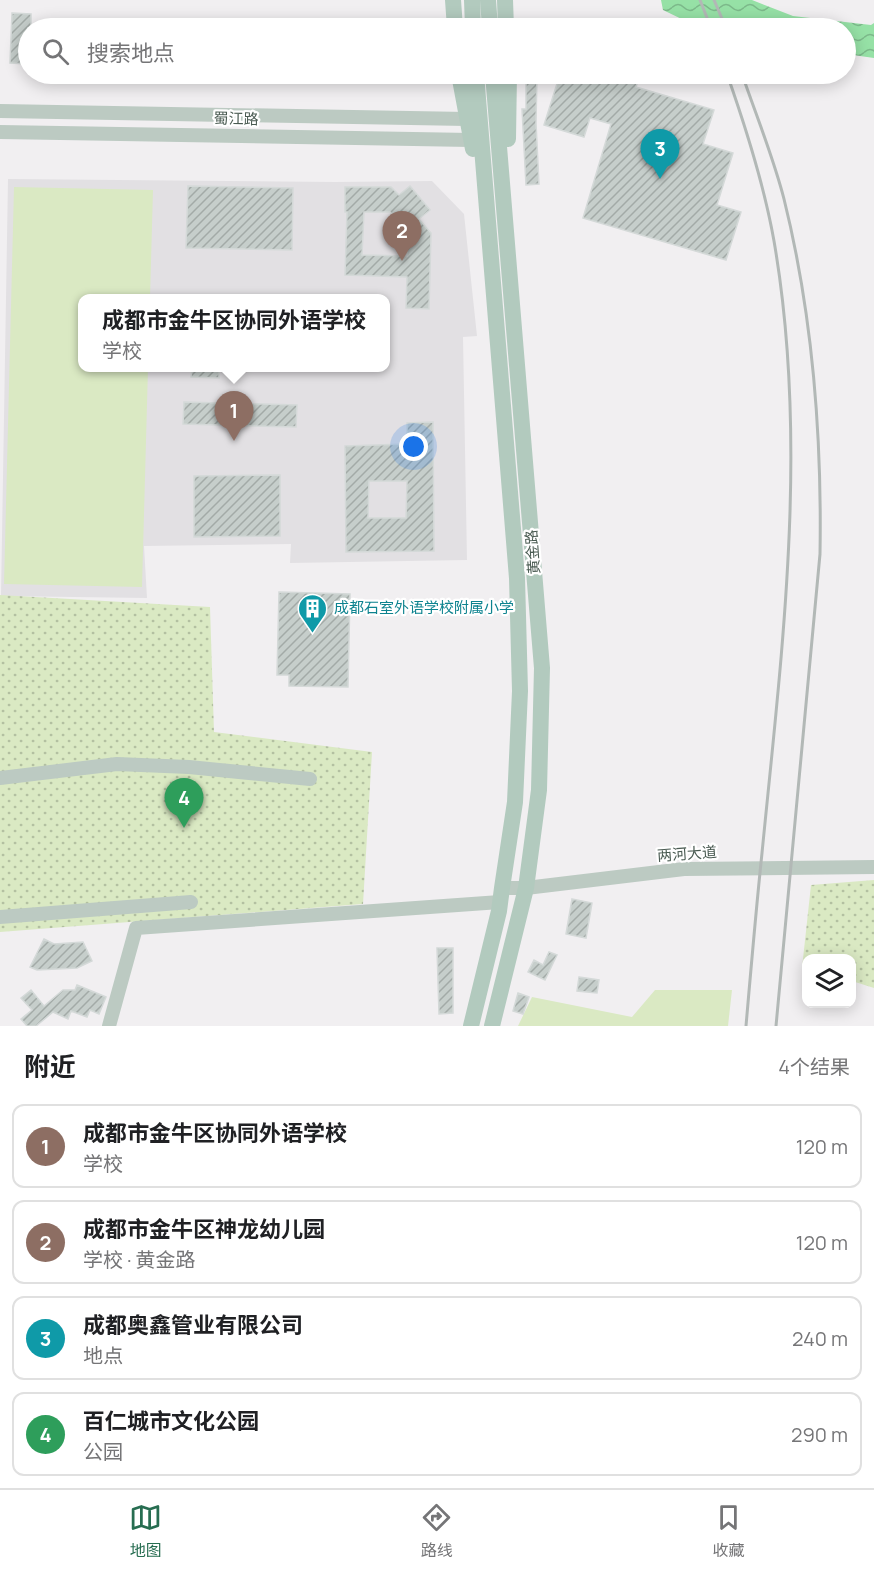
<!DOCTYPE html>
<html lang="zh">
<meta charset="utf-8">
<style>
body{margin:0;font-family:Manrope,"Noto Sans SC",sans-serif;background:#f6f6f6;color:#202124}
.controls{position:absolute;right:18px;bottom:18px;display:grid;overflow:hidden;border-radius:12px;box-shadow:0 3px 15px #0003}
.controls button{width:54px;height:54px;display:grid;place-items:center;padding:0;border:0;border-bottom:2px solid #e0e0e0;background:#fff;color:#202124;font:30px sans-serif}
.you{position:absolute;left:414px;top:447px;width:21px;height:21px;margin:-15px;border:4px solid #fff;border-radius:50%;background:#1a73e8;box-shadow:0 0 0 9px #1a73e833}
.badge{display:grid;place-items:center;width:39px;height:39px;border-radius:50%;background:#276d51;color:#fff;font-size:20px;font-weight:700}
.pin{position:absolute;translate:-50% -50px;filter:drop-shadow(0 2px 3px #0008)}
.pin::after{content:'';position:absolute;top:32px;width:21px;height:18px;background:inherit;clip-path:polygon(0 0,100% 0,50% 100%)}
.popup{position:absolute;left:78px;top:294px;width:312px;height:78px;box-sizing:border-box;display:grid;place-content:center;border-radius:12px;background:#fff;filter:drop-shadow(0 2px 4px #0005);font-size:20px;white-space:nowrap;color:#757577}
.popup b{font-size:22px;color:#202124}
.popup::after{content:'';position:absolute;left:50%;top:100%;margin-left:-12px;border:12px solid transparent;border-top-color:#fff}
.list{margin:0;padding:0;list-style:none}
h2{display:flex;justify-content:space-between;align-items:center;height:78px;margin:0;padding:0 24px;font-size:26px}
h2 small{font-size:20px;font-weight:400;color:#757577}
.list li{display:grid;grid-template-columns:39px 1fr auto;gap:18px;align-items:center;box-sizing:border-box;height:84px;margin:0 12px 12px;padding:0 12px;border:2px solid #e0e0e0;border-radius:12px}
.list b{display:block;font-size:22px;white-space:nowrap}
.list p{margin:0;font-size:20px;white-space:nowrap;color:#757577}
.list em{font-size:20px;font-style:normal;color:#757577}
.icon{flex:none;width:33px;height:33px;fill:none;stroke:currentColor;stroke-width:2;stroke-linecap:round;stroke-linejoin:round}
.map{position:relative;flex:none;width:874px;height:1026px;overflow:hidden}
.search{position:absolute;background:#fff;box-shadow:0 3px 15px #0003;left:18px;right:18px;top:18px;height:66px;display:flex;align-items:center;gap:15px;box-sizing:border-box;padding:0 21px;border-radius:33px;color:#757577;font-size:22px}
.sheet{height:462px;background:#fff}
nav{display:flex;justify-content:space-around;align-items:center;box-sizing:border-box;height:84px;border-top:2px solid #e0e0e0;background:#fff;font-size:16px;color:#757577}
nav a{display:grid;justify-items:center;gap:3px}
nav .on{color:#276d51}
.map>svg:first-child{display:block}
.education{fill:#e2e0e3;fill-rule:evenodd}
.grass{fill:#dae9c3}
.park{fill:url(#park-dots)}
.water{fill:url(#water-waves)}
.building{fill:url(#building-hatch);stroke:#d4d9d8;stroke-width:1.5;fill-rule:evenodd}
.lines{fill:none;stroke-linecap:round;stroke-linejoin:round}
.minor{stroke:#bccac2;stroke-width:14}
.major{stroke:#b2cabe;stroke-width:16}
.rail{stroke:#b2b8b6;stroke-width:3}
.labels{text-anchor:middle;stroke-width:4.5;stroke-linejoin:round;paint-order:stroke}
.street-label{font-size:15px;fill:#495a51;stroke:#fff}
.culture-label{font-size:15px;fill:#0d838f;stroke:#fff;text-anchor:start}
</style>
<div class="map">
<svg width="874" height="1026" viewBox="0 0 874 1026">
<defs>
<pattern id="park-dots" width="8" height="8" patternUnits="userSpaceOnUse" patternTransform="scale(1.5)"><rect width="8" height="8" fill="#dae9c3"/><path d="M2 2h.1M6 6h.1" fill="none" stroke="#b3c0a1" stroke-width="1.8" stroke-linecap="round"/></pattern>
<pattern id="water-waves" width="16" height="10" patternUnits="userSpaceOnUse" patternTransform="scale(1.5)"><rect width="16" height="10" fill="#96e1a6"/><path d="M0 5q4-4 8 0t8 0" fill="none" stroke="#7cb98a"/></pattern>
<pattern id="building-hatch" width="6" height="6" patternUnits="userSpaceOnUse" patternTransform="scale(1.5)"><rect width="6" height="6" fill="#c6cecb"/><path d="M-1 1l2-2M0 6l6-6M5 7l2-2" fill="none" stroke="#a3aaa7"/></pattern>
</defs>
<rect width="100%" height="100%" fill="#f1eff1"/>
<path class="education" d="M8,179L335,182L432,181L464,214L477,336L463,337L467,560L290,563L291,544L144,546L147,598L1,596ZM82,298H386V368H82Z"/>
<path class="grass" d="M14,187L153,190L150,298H82V368H148L142,587L4,584Z
M655,990H732L728,1026H518L532,997L632,1017Z"/>
<path class="park" d="M0,595L210,607L214,732L372,752L363,904L0,932Z
M874,880V988L852,981V958H806V969L802,968L811,885Z"/>
<path class="water" d="M661,0H752L793,16L871,25L874,23V58L846,54V28H707L698,27L663,10Z"/>
<path class="building" d="M12,13L31,14V28H28V64L10,63Z
M526,74H537L536,123L539,184L526,185L522,109H526Z
M560,74H640L636,87L714,110L703,144L733,153L717,205L741,212L726,260L583,218L611,124L590,118L584,137L544,125Z
M188,186L293,188L292,250L186,248Z
M410,186L430,210L419,219L431,233L429,309L406,308L407,277L345,275L347,212H345V187H391L399,195ZM364,212H390L408,232L407,256L362,255Z
M192,368H219V378L191,377Z
M184,402L297,405L296,427L183,424Z
M433,422L434,551L346,552L345,446L407,444V423ZM369,481H407L406,518H368Z
M280,475V536L194,537V476Z
M279,592L350,594L348,687L289,686V675H277Z
M572,899L592,903L586,938L566,934Z
M44,939L54,944L83,942L92,961L77,968L37,970L30,967Z
M437,948H453V1013L439,1014Z
M549,952L557,955L545,980L528,972L534,960L543,965Z
M579,977L599,980L597,993L577,991Z
M77,985L106,997L99,1014L90,1010L87,1017L71,1011L68,1019L53,1012L36,1026H27L21,1019L32,1010L21,998L31,990L44,1006L63,990H75Z
M518,993L529,997L523,1014L513,1011Z"/>
<g class="lines">
<path class="minor" d="M0,111L467,119
M0,132L471,140
M0,778L117,764L189,767L310,779
M502,888H526L684,869L874,867
M0,917L191,902
M109,1026L136,928L500,902"/>
<path class="major" d="M453,0L455,28
M472,0L473,28
M488,0L490,28
M505,0L506,28
M459,74L473,149
M508,139L509,74
M471,1026L499,911L502,888L515,802L520,691L517,578L476,74
M492,1026L526,888L539,790L542,668L493,74"/>
<path class="rail" d="M700,0L711,28
M714,0L726,28
M727,74C746,128 764,184 774,241C809,443 782,650 762,853C756,910 751,968 746,1026
M742,74C756,115 773,156 784,199C813,316 822,433 820,554L776,1026"/>
</g>
<defs>
<symbol id="building-pin" viewBox="-11 -11 22 30"><path d="M0 17L-7.5 6A9.5 9.5 0 1 1 7.5 6Z" fill="#0f9aa8" stroke="#fff"/><path d="M-4-6H4V6H1V3H-1V6H-4ZM-2.5-4.3h1.7v1.8h-1.7ZM.8-4.3h1.7v1.8H.8ZM-2.5-1h1.7V.8h-1.7ZM.8-1h1.7V.8H.8Z" fill="#fff"/></symbol>
</defs>
<g fill-rule="evenodd">
<use href="#building-pin" x="296" y="592" width="33" height="45"/>
</g>
<g class="labels">
<g class="street-label">
<text transform="translate(236 119) rotate(1)" y="5">蜀江路</text>
<text transform="translate(533 552) rotate(-94)" y="5">黄金路</text>
<text transform="translate(687 854) rotate(-4)" y="5">两河大道</text>
</g>
<g class="culture-label">
<text x="334" y="613">成都石室外语学校附属小学</text>
</g>
</g>
</svg>
<div class="controls">
<button><svg class="icon" aria-label="layers" viewBox="0 0 24 24"><path d="M12 4l9 5-9 5-9-5zM3 14l9 5 9-5"/></svg></button>
</div>
<div class="you"></div>
<div class="pin badge" style="left:234px;top:441px;background:#8d6e63">1</div>
<div class="popup"><b>成都市金牛区协同外语学校</b>学校</div>
<div class="pin badge" style="left:402px;top:261px;background:#8d6e63">2</div>
<div class="pin badge" style="left:660px;top:179px;background:#0f9aa8">3</div>
<div class="pin badge" style="left:184px;top:828px;background:#2e9e5b">4</div>
<div class="search"><svg class="icon" aria-label="search" viewBox="0 0 24 24"><circle cx="10" cy="10" r="6"/><path d="M15 15l6 6"/></svg>搜索地点</div>
</div>
<section class="sheet">
<h2>附近<small>4个结果</small></h2>
<ul class="list">
<li><span class="badge" style="background:#8d6e63">1</span><div><b>成都市金牛区协同外语学校</b><p>学校</p></div><em>120 m</em></li>
<li><span class="badge" style="background:#8d6e63">2</span><div><b>成都市金牛区神龙幼儿园</b><p>学校 · 黄金路</p></div><em>120 m</em></li>
<li><span class="badge" style="background:#0f9aa8">3</span><div><b>成都奥鑫管业有限公司</b><p>地点</p></div><em>240 m</em></li>
<li><span class="badge" style="background:#2e9e5b">4</span><div><b>百仁城市文化公园</b><p>公园</p></div><em>290 m</em></li>
</ul>
</section>
<nav>
<a class="on"><svg class="icon" aria-label="map" viewBox="0 0 24 24"><path d="M3 6l6-2 6 2 6-2v14l-6 2-6-2-6 2zM9 4v14M15 6v14"/></svg>地图</a>
<a><svg class="icon" aria-label="directions" viewBox="0 0 24 24"><path d="M12 3l9 9-9 9-9-9zM9 14v-3h6M13 9l2 2-2 2"/></svg>路线</a>
<a><svg class="icon" aria-label="saved" viewBox="0 0 24 24"><path d="M7 4h10v16l-5-4-5 4z"/></svg>收藏</a>
</nav>
